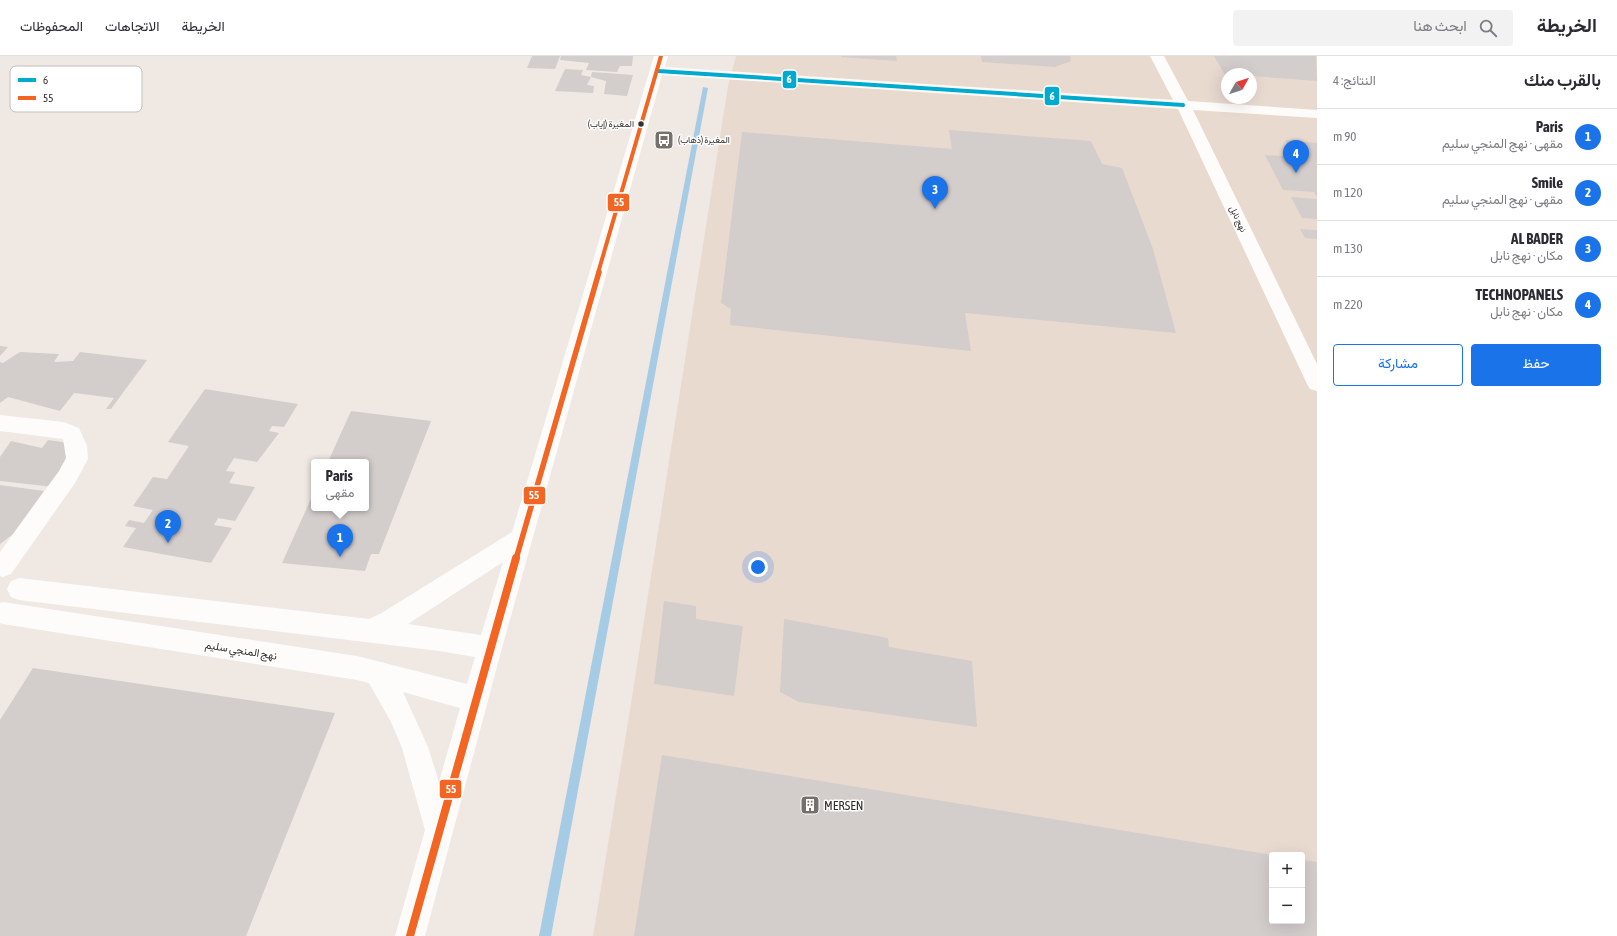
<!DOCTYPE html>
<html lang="ar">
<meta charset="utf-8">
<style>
body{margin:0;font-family:"Asap Condensed",Vazirmatn,sans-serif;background:#f2f2f3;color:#2b2b33;direction:rtl}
.controls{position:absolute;right:12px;bottom:12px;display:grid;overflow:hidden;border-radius:4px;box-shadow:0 4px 16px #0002}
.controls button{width:36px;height:36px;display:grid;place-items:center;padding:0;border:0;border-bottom:1px solid #e1e1e2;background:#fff;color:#2b2b33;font:20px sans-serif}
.compass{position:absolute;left:1221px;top:12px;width:36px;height:36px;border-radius:50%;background:#fff;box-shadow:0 4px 16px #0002;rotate:51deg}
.you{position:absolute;left:758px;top:511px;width:14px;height:14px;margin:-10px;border:3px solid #fff;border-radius:50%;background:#1a73e8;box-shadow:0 0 0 6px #1a73e833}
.badge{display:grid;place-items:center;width:26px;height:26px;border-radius:50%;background:#1a73e8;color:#fff;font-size:13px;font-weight:700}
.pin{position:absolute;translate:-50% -33px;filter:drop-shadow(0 1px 2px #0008)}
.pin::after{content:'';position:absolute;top:21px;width:14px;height:12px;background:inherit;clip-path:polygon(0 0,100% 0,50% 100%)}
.popup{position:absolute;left:311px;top:403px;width:58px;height:52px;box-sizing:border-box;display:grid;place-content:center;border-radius:4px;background:#fff;filter:drop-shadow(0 1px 3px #0005);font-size:13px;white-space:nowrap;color:#7c7c81}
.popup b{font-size:15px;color:#2b2b33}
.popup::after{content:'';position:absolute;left:50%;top:100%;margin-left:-8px;border:8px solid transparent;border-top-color:#fff}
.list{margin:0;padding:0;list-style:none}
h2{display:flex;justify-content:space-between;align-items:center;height:52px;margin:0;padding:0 16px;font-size:17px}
h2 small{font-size:13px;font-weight:400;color:#7c7c81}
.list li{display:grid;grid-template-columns:26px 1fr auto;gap:12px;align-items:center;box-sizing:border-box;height:56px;padding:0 16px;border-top:1px solid #e1e1e2}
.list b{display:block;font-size:15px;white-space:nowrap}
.list p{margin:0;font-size:13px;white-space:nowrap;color:#7c7c81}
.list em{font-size:13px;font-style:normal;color:#7c7c81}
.actions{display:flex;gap:8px;padding:12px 16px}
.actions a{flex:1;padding:9px 0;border:1px solid #1a73e8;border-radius:4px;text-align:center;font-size:14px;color:#1a73e8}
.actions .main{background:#1a73e8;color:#fff}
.icon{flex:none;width:22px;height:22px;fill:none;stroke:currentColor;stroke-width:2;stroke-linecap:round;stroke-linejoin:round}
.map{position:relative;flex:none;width:1317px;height:880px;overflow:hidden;direction:ltr}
header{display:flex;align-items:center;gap:24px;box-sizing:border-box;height:56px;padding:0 20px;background:#fff;border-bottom:1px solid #e1e1e2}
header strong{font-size:19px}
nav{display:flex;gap:22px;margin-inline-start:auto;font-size:14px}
.search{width:280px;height:36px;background:#f2f2f3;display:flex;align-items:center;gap:10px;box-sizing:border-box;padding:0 14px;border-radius:4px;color:#7c7c81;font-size:15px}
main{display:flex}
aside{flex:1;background:#fff}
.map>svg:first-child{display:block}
.built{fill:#e9dad0;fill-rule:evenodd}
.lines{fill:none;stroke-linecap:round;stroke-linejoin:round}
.stream{fill:#a6cce5;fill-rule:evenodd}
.building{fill:#d3cdcc}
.minor{fill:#fdfcfb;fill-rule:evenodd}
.bus-1-casing{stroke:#fff;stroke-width:6}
.bus-2-far2-casing{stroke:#fff;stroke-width:6}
.bus-2-far1-casing{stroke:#fff;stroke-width:8}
.bus-2-casing{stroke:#fff;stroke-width:10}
.bus-1{stroke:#00a9ce;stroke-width:4}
.bus-2-far2{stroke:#f26522;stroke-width:4}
.bus-2-far1{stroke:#f26522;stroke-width:5.5}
.bus-2{stroke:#f26522;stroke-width:8}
.bus-dot{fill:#352f2c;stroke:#fff;stroke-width:1.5}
.labels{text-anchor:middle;stroke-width:3;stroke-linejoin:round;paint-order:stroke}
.far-bus-label{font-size:9px;fill:#352f2c;stroke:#fff;text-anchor:end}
.far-poi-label{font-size:9px;fill:#352f2c;stroke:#fff;text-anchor:start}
.far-street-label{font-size:9px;fill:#352f2c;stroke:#fff}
.street-label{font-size:11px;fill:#352f2c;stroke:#fff}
.near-poi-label{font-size:13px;fill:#352f2c;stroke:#fff;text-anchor:start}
.key{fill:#fff;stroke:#c2c1c0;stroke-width:1}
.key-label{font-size:11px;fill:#352f2c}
.line-badge{stroke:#fff;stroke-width:1.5}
.badge-label{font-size:11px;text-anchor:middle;font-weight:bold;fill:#fff}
</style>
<header>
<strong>الخريطة</strong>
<div class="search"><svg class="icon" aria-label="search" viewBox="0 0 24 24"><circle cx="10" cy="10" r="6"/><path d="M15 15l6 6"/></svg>ابحث هنا</div>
<nav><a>الخريطة</a><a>الاتجاهات</a><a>المحفوظات</a></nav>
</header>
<main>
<aside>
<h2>بالقرب منك<small>النتائج: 4</small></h2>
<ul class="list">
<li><span class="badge">1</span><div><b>Paris</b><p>مقهى · نهج المنجي سليم</p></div><em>90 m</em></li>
<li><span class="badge">2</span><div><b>Smile</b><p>مقهى · نهج المنجي سليم</p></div><em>120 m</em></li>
<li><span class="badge">3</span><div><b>AL BADER</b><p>مكان · نهج نابل</p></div><em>130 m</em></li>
<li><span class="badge">4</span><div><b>TECHNOPANELS</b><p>مكان · نهج نابل</p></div><em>220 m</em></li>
</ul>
<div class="actions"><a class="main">حفظ</a><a>مشاركة</a></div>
</aside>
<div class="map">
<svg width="1317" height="880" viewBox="0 0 1317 880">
<rect width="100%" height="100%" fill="#f0e8e3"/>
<path class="built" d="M736,0H1317V880H593L630,654L728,30ZM1227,18H1251V42H1227ZM1272,799H1302V865H1272Z"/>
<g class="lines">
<path class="stream" d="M703,31L708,32L551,880H539Z"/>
</g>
<path class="building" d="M532,0H560L555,13L527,12Z
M561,0H633L632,10H620L617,16L586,14L589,7L560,4Z
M841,0H896L897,5L841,1Z
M981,0H1070L1071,5L1055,11L982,6Z
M1214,0H1316L1317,25L1251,20V18L1225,19Z
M565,13L583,14L581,19L591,21L592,16L633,19L627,40L604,38L606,25L591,21L587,29L594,30L593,37L555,35Z
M949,74L1091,85L1102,108L1122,112L1153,193L1176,277L965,257L971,295L730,269L731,253L721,247L742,76L952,93Z
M1285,84L1317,87V141L1314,136L1283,134L1265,99L1295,101Z
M1291,141L1317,143V163L1302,162Z
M1300,173L1317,174V183L1305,182Z
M0,290L8,291L0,300Z
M20,296L59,298L54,306L73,305L80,296L147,304L111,353H106L114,342L74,337L60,355L8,341L0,347V306L3,307Z
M205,333L298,348L284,371L272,370L269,375L279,377L257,406L234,402L226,415L235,416L229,427L255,431L235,465L218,462L214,469L232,472L211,507L123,491L136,472L125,470L129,464L144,467L153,454L133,450L153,421L167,423L189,390L168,386Z
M351,355L431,365L379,498H371L365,515L282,507L314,436V452H366V406H328Z
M48,384L69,387L71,406L54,431L0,425V401L11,385L42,392Z
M0,429L44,435L13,478L0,488Z
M664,545L696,550V563L743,570L734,640L654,628Z
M784,563L888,582L889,591L972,605L977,671L799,646L780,636Z
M33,612L335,657L246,880H0V664Z
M662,699L1272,799V865H1302V804L1317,806V880H634Z"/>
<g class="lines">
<path class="minor" d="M654,0H668L665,11L1173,44L1150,0H1164L1188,45L1317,54V62L1193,54L1317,308V335L1310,333L1307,328L1178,53L662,19L502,592L425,880H395L425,774L402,692L391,666L369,627L357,624L3,568L0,567V547L3,546L357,600L467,628L475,601L439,595L19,544L11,541L7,533L11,525L19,522L369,563L380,558L512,476ZM503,506L481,579L408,568ZM403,636L460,652L439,726L428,691Z
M0,359L64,366L79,372L87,390L88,403L75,427L11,518L3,521L0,520V496L59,415L66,402L63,383L0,375Z"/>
<defs>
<path id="bus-1" d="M658,15L1183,49"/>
<path id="bus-2-far2" d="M598,217L661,0"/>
<path id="bus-2-far1" d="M516,503L599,216"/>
<path id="bus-2" d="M410,880L516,502"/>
</defs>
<use href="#bus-1" class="bus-1-casing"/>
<use href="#bus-2-far2" class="bus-2-far2-casing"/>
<use href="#bus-2-far1" class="bus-2-far1-casing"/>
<use href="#bus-2" class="bus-2-casing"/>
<use href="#bus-1" class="bus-1"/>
<use href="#bus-2-far2" class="bus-2-far2"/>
<use href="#bus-2-far1" class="bus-2-far1"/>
<use href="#bus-2" class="bus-2"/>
</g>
<defs>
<symbol id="bus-square" viewBox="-11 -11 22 22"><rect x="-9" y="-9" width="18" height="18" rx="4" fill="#76706c" stroke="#fff"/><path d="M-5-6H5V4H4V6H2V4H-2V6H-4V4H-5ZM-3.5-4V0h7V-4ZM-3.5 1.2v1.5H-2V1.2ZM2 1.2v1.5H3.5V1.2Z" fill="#fff"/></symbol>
<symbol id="building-square" viewBox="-11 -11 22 22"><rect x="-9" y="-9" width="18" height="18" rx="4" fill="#76706c" stroke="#fff"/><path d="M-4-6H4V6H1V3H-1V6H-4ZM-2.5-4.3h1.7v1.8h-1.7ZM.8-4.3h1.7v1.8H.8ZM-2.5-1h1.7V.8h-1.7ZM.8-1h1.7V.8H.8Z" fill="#fff"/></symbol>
</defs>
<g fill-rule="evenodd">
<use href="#bus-square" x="653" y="73" width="22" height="22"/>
<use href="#building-square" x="799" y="738" width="22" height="22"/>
</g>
<circle class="bus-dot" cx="641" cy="68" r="3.5"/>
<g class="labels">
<g class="far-bus-label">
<text x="634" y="71">المغيرة (إياب)</text>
</g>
<g class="far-poi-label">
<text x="678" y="87">المغيرة (ذهاب)</text>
</g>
<g class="far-street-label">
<text transform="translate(1238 163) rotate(64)" y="3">نهج نابل</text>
</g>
<g class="street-label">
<text transform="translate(241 594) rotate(9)" y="4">نهج المنجي سليم</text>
</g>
<g class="near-poi-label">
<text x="824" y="754">MERSEN</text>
</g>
</g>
<rect x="10" y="10" width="132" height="46" rx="6" class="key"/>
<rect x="18" y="22" width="18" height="4" fill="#00a9ce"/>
<rect x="18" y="40" width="18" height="4" fill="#f26522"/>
<g class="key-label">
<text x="43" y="28">6</text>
<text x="43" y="46">55</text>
</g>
<g class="line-badge">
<rect x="782" y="14" width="15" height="19" rx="4" fill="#00a9ce"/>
<rect x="1044" y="30" width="16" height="20" rx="4" fill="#00a9ce"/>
<rect x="607" y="137" width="23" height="19" rx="4" fill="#f26522"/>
<rect x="523" y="430" width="23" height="19" rx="4" fill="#f26522"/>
<rect x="439" y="723" width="23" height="20" rx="4" fill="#f26522"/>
</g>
<g class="badge-label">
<text x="789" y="27">6</text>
<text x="1052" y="44">6</text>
<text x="619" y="150">55</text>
<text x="534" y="443">55</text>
<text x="451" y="737">55</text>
</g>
</svg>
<div class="controls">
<button>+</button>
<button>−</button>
</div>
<svg class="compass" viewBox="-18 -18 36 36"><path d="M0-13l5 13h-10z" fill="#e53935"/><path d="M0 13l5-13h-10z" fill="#7c7c81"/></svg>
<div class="you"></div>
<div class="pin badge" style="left:340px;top:501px">1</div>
<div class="popup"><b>Paris</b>مقهى</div>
<div class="pin badge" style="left:168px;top:487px">2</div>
<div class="pin badge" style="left:935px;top:153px">3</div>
<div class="pin badge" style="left:1296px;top:117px">4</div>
</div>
</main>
